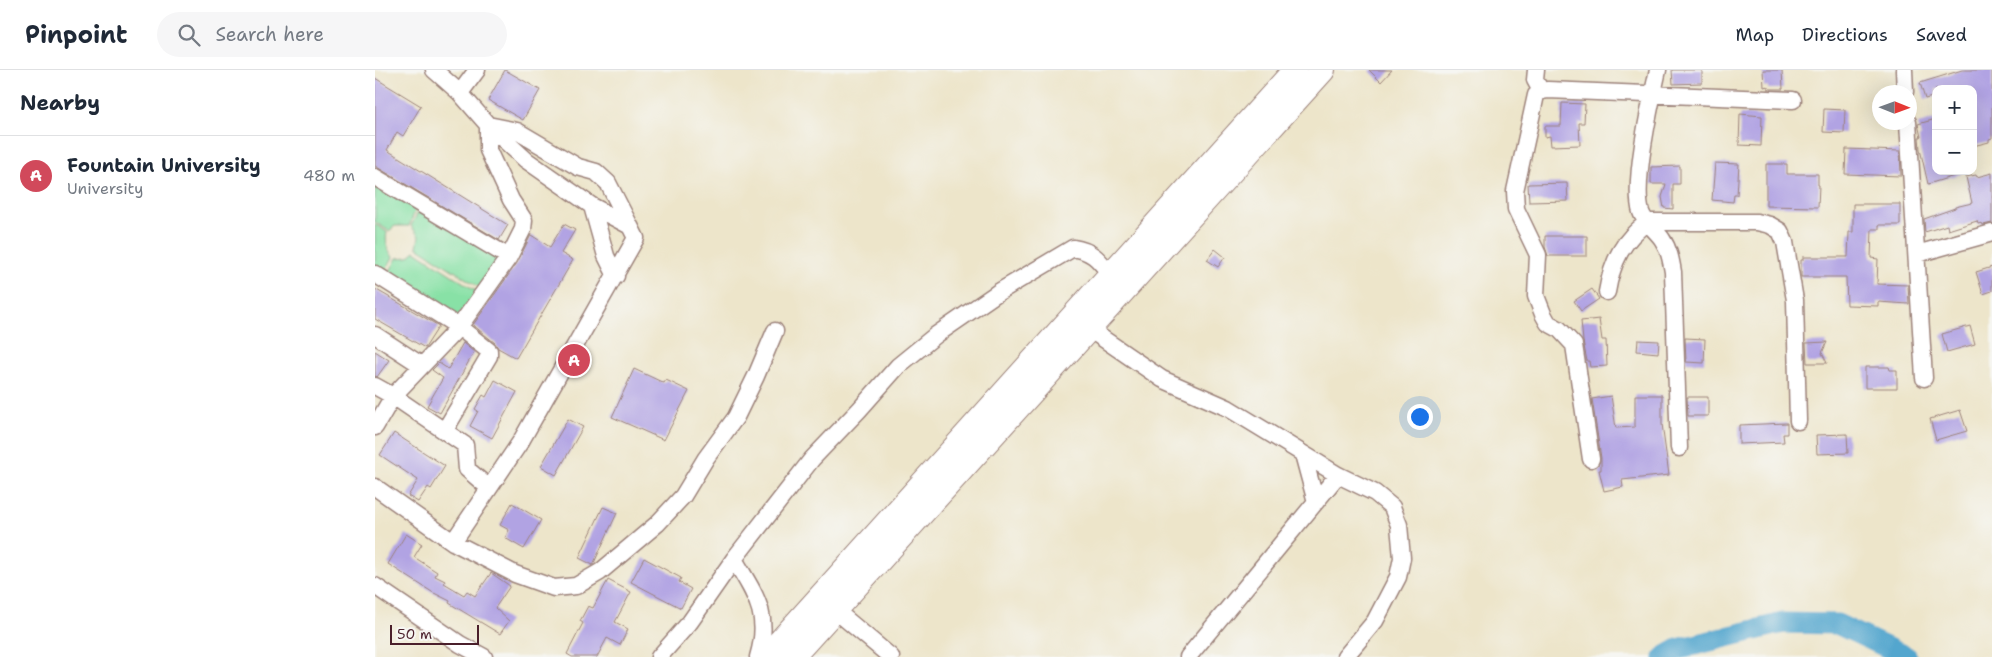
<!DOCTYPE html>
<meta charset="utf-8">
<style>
body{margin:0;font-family:"Shantell Sans",sans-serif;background:#f6f6f7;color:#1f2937}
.controls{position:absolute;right:15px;top:15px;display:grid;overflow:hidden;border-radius:10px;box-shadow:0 5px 20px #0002}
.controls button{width:45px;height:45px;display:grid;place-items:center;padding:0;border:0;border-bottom:1px solid #e0e1e3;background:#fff;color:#1f2937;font:25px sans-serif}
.compass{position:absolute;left:1497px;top:15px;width:45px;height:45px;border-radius:50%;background:#fff;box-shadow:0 5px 20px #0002;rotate:91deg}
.scale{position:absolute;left:15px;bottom:12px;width:89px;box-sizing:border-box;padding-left:5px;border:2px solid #4a1f2b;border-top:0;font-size:14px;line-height:18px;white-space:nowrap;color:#4a1f2b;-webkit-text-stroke:4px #f6f6f2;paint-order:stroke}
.you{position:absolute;left:1044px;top:346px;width:18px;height:18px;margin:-12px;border:4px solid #fff;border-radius:50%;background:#1a73e8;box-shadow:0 0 0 8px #1a73e833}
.badge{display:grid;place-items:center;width:32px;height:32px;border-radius:50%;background:#d1495b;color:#fff;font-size:16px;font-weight:700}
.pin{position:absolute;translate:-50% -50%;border:2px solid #fff;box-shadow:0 1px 5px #0006}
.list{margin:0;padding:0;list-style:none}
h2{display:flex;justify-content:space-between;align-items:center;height:65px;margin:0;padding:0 20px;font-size:21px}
h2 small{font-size:16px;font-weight:400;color:#747a83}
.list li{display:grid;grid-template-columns:32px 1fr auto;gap:15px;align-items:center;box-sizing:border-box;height:80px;padding:0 20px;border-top:1px solid #e0e1e3}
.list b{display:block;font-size:19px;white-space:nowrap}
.list p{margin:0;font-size:16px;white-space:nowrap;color:#747a83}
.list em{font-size:16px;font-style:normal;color:#747a83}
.icon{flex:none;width:28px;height:28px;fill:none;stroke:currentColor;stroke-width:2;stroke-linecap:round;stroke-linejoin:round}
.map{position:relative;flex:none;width:1617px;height:587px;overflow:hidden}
header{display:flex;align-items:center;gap:30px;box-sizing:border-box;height:70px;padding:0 25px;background:#fff;border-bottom:1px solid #e0e1e3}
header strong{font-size:24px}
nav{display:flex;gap:28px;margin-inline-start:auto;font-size:18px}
.search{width:350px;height:45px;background:#f6f6f7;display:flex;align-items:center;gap:12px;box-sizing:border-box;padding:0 18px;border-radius:28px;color:#747a83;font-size:19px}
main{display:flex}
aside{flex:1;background:#fff}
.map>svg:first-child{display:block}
.green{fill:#88e1a6;stroke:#698068}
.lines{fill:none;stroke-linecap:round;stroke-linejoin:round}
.river{stroke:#53a6ce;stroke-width:21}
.building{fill:#b1a3e3}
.minor-casing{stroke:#9c827a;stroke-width:19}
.highway-casing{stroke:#9c827a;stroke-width:26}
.minor{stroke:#fff;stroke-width:16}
.highway{stroke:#fff;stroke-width:24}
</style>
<header>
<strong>Pinpoint</strong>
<div class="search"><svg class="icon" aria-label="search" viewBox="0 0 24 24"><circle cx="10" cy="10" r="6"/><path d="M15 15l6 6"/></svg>Search here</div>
<nav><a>Map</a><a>Directions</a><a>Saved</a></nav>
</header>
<main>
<aside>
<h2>Nearby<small></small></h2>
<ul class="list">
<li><span class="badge">A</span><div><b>Fountain University</b><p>University</p></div><em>480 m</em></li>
</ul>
</aside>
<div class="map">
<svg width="1617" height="587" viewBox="0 0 1617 587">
<rect width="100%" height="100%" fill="#f6f6f2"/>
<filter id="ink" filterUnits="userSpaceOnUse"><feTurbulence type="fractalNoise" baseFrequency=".02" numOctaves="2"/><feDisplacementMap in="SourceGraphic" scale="10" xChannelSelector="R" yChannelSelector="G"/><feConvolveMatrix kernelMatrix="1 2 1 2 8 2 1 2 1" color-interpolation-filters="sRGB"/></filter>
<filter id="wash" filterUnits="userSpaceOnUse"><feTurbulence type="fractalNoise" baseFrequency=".0096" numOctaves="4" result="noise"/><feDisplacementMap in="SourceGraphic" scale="20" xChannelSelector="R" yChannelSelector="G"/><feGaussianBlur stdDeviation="1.12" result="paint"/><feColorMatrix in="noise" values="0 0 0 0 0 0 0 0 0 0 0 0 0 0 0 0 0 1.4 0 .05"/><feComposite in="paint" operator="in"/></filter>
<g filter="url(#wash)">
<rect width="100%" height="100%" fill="#ede5ca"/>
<path class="green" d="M0,114L41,139L34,156H20L14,161L0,152Z
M43,142L128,186L107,219L42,177L44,166L36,156Z
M0,154L12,162C10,172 12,179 18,187L9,204L0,198Z
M40,181L103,222L87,252L13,205L22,188L33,187Z"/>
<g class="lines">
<path class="river" d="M1289,587L1303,579L1408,553L1462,554L1532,587"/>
</g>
<g id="blocks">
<path class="building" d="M130,0L165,20L148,50L113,30Z
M994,0H1017L1006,12Z
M1297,0H1327V13L1298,14Z
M1388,0H1407L1408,19H1393V16L1389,17Z
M1587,0H1617V68L1614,69V72L1598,76V19H1561V26L1550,29L1545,13Z
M0,8L46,36L28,66L22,62L12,80L133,155L124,170L0,96Z
M1187,33L1210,34L1209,53H1204L1205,75L1176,76L1175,66L1170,67V56H1186Z
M1449,39L1470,40L1469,63L1448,62Z
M1365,44L1387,46L1386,76L1364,75Z
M1561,49V101H1586V104L1553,114L1545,79L1544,67H1546L1543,54Z
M1471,79L1525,81L1526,106L1470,104Z
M1340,93L1364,94L1362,125H1359L1358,132L1337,130Z
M1391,94H1412V104H1443V115H1444L1443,137L1391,136Z
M1305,96V114H1298V139L1289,138L1287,127L1291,114H1276V97Z
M1617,103V153L1608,155L1607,153L1603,154L1602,151L1573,160L1572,155L1550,162L1549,149L1580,138V137L1597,133L1591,107L1601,105L1602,107Z
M1192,113L1193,131L1154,132L1153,114Z
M1478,134H1525V155H1504V159H1497L1496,188L1503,189L1502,214L1533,215L1534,234L1503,232V236L1472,235L1471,207H1426V190H1428V187H1473L1474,162H1478Z
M189,154L200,160L186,183L198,190L141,288L123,278L120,273L98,255L142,193L156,165L175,177Z
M1170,166H1212V186H1173L1170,177Z
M840,179L850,187L843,197L832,190Z
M1617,197V221L1608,224L1601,202Z
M0,219L64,256L50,278L0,249Z
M1217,219L1224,229L1206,241L1199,231Z
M1224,249L1227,270H1231L1232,296L1215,297L1214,291H1212L1208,271L1206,251Z
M1595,256L1600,274L1572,282L1567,264Z
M1310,268L1330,269L1329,293L1311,292Z
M1263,270L1284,271L1283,283L1262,281Z
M1452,272L1447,283L1452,293H1432L1431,273Z
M88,273L99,282L65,343L52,336L68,308L57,300L64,293L73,299Z
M0,281L14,290L2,307L0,306Z
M1490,297H1514L1515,300H1522V318H1490Z
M259,299L289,313L291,310L314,321L289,370L237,347Z
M120,310L142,322L117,368L95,356L103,341L100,339L108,325L111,327Z
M1260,325H1287V354L1294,405L1247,410L1248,417L1229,421L1224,400H1226V388L1217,329L1236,326L1241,358L1260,357Z
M1312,327H1333V346H1313Z
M1585,340L1592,361L1561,370L1555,349Z
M193,349L208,357L181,405L166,396Z
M1412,353V364H1408L1409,372L1364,374V355Z
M19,363L70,396L56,419L53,417L43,432L33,426L43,410L5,385Z
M1472,364L1473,383L1442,384L1441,365Z
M137,433L166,450L149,479L130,468L134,460L125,455Z
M228,437L242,443L218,495L204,488Z
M31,464L47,474L39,487L62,502L60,506L70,511L69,513L89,525L92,521L100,526L116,503L135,516L120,538L134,551L125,564L74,533L75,531L57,522L13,494Z
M269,488L306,508L304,512L316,519L306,538L256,512Z
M233,510L256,522L240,552L253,559L245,575L232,568L222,587H197L192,584L208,553L205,551L213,536L218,538Z"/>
</g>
</g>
<g filter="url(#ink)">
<use href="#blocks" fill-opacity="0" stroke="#9c827a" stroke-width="1"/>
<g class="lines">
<defs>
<path id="minor" d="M59,0L85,23L113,55L151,90L217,136L255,156L261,168L146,371L78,472
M1161,0L1160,10L1166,21
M1283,0C1276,31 1257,113 1266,142C1269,152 1281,160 1287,169C1294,179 1296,190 1298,202L1304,378
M1529,0L1530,22
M85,23L102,0
M1533,52L1549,308
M113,55L142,61L203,97L221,102L233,113L255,156
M0,107L134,187
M217,136L231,186L241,206
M1542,184L1617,163
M0,204L84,257L114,281V286L70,360
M1232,222C1237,192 1248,169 1273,152H1382L1395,155L1405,161L1410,172L1420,230L1423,351
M714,259L787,309L853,338L963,405L1000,423L1017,437L1024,455L1027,488L1023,507L1000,551L970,587
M0,265L46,295
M0,316L18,326L90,375L92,399L114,418
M0,357L18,326L84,257L134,187L148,159L149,150L136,130L113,80V55
M928,384L941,432
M1216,389L1199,275L1184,259L1173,253L1168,244L1161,226L1163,185L1141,139L1140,121L1161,25L1166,21L1173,20L1418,30
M0,417L78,472L140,504L179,518L201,516L225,502L282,454L308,426L331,388L361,347L381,306L400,261
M359,489C380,525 396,544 383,587
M0,516L85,574L109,587
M460,540L516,587
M284,587L315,552L359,489L437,389L484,340L523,296L561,265L622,223L698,178C718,181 724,190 736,205
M813,587L963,405"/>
<path id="highway" d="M391,587L920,0
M417,587L948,0"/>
</defs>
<use href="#minor" class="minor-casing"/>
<use href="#highway" class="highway-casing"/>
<use href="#minor" class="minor"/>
<use href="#highway" class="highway"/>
</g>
</g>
</svg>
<div class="controls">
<button>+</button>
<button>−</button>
</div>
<svg class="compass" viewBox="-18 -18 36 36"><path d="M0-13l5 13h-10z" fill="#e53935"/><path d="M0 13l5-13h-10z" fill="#747a83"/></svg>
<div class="scale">50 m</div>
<div class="you"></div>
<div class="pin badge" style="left:199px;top:290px">A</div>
</div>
</main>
